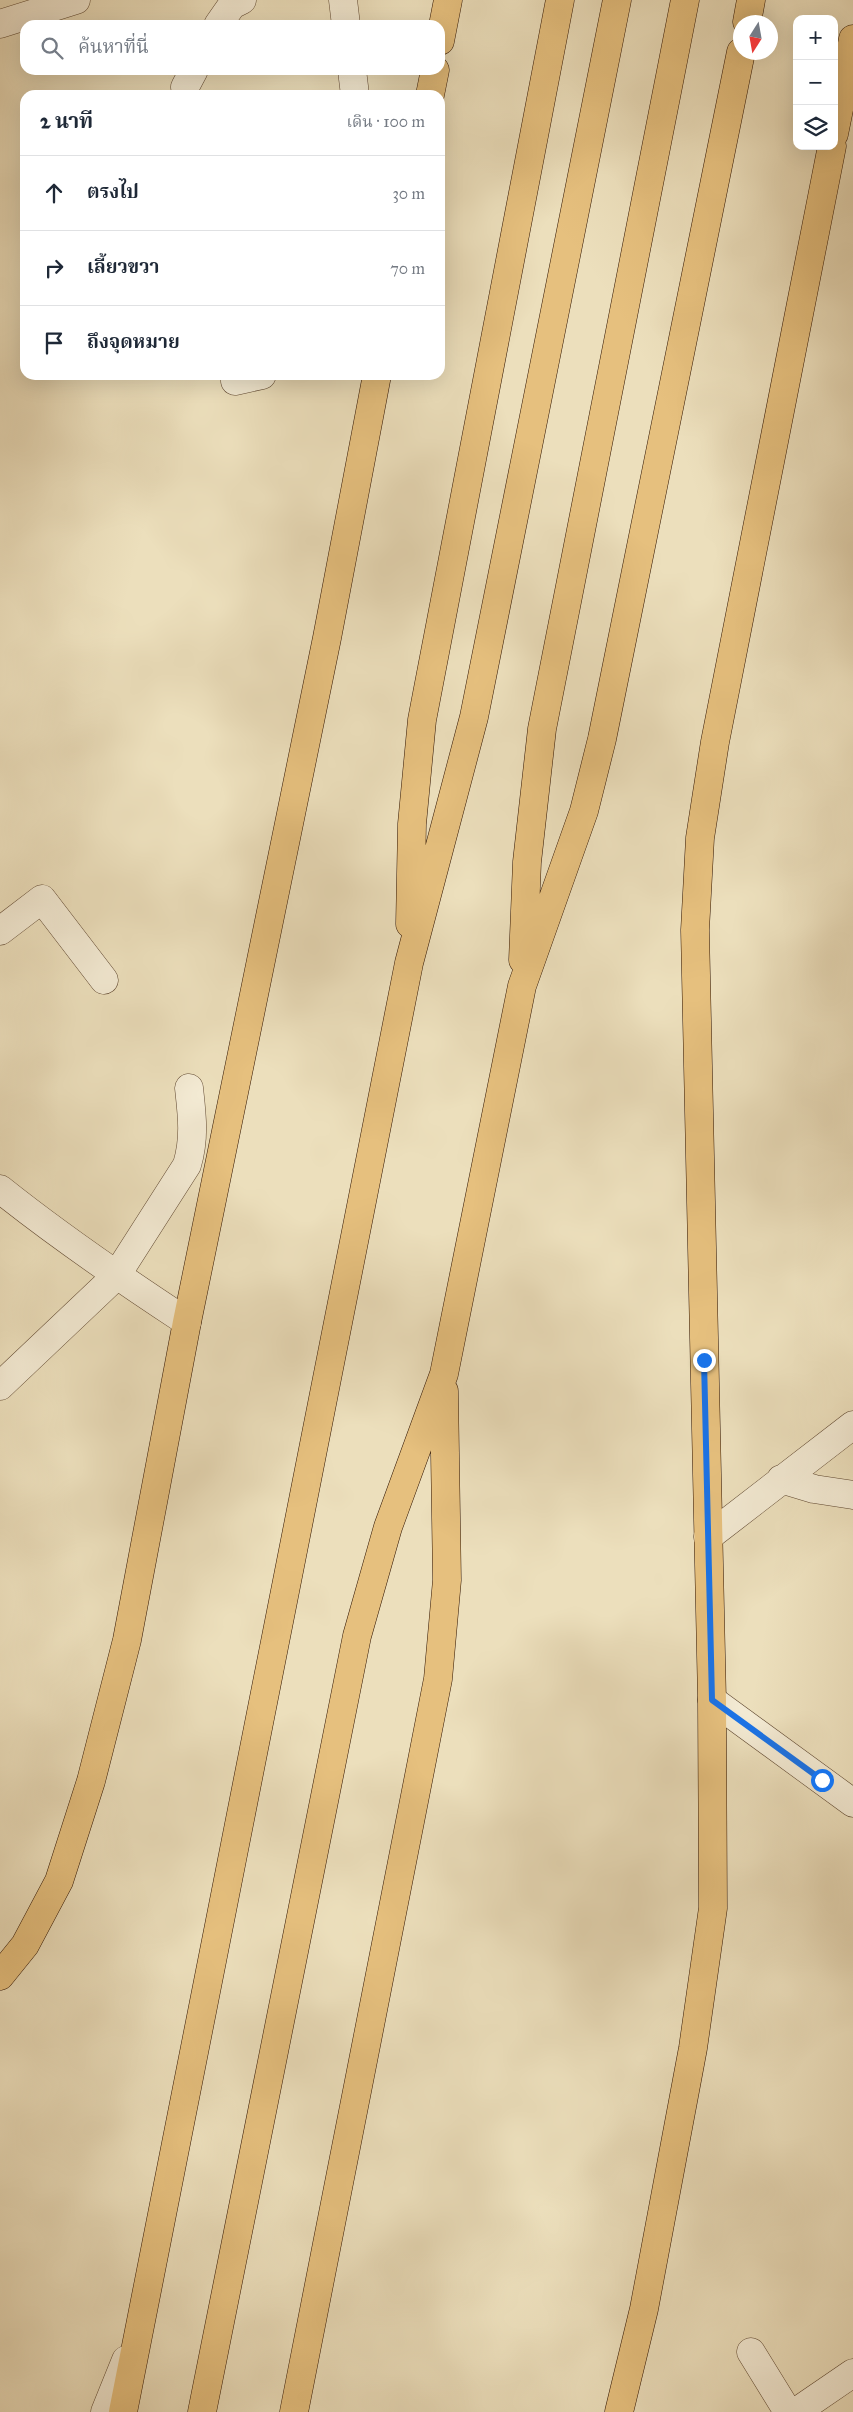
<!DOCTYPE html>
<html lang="th">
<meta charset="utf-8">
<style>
body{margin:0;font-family:"IM FELL Great Primer","Noto Serif Thai",serif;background:#f2f2f3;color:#1f2937}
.controls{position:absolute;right:15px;top:15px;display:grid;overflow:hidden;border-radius:10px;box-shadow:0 5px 20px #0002}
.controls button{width:45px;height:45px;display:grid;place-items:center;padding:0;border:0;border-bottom:1px solid #e0e1e3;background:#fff;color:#1f2937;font:25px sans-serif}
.compass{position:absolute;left:733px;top:15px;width:45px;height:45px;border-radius:50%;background:#fff;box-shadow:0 5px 20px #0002;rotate:191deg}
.stop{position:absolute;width:15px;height:15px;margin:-11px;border:4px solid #1a73e8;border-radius:50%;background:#fff}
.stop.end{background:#1a73e8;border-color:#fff;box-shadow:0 1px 5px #0008}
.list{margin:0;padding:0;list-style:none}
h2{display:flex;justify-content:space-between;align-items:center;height:65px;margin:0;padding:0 20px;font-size:21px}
h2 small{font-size:16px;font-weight:400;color:#747a83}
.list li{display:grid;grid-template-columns:32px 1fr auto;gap:15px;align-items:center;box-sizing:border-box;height:75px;padding:0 20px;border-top:1px solid #e0e1e3}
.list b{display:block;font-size:19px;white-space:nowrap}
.list em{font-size:16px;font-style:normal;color:#747a83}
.icon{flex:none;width:28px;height:28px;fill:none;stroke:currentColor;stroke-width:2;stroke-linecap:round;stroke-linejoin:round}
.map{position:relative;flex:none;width:853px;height:2412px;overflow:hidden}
.search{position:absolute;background:#fff;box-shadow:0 5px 20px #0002;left:20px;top:20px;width:425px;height:55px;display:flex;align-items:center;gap:12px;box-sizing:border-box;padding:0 18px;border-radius:15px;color:#747a83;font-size:19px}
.panel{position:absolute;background:#fff;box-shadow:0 5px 20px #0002;left:20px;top:90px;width:425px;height:290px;border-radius:15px}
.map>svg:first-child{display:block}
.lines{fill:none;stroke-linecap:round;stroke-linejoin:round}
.minor-casing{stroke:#5e462f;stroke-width:29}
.major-casing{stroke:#2f1300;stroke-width:29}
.highway-casing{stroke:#2f1300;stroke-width:29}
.minor{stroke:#f3ead3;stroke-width:28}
.major{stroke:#e6c07e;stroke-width:28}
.highway{stroke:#e6c07e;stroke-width:28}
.route{stroke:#1a73e8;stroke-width:6}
</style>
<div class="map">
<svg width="853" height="2412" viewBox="0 0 853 2412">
<rect width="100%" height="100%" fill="#ecdfbc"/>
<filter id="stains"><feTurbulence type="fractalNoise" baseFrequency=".004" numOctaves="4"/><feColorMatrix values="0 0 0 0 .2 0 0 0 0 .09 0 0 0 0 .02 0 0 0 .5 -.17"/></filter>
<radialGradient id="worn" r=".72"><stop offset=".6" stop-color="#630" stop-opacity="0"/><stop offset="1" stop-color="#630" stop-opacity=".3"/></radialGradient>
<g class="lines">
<defs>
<path id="minor" d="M343,0L346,25
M0,24L76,0
M218,25L232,5L242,0
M352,70L355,95
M185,87L194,70
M235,381L262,375
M0,931L42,899L104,980
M0,1189C60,1237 123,1280 187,1322
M0,1386L116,1276L187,1165C195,1138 192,1115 189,1088
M781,1479L814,1489L853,1495
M708,1537L853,1425
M712,1700L853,1803
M751,2352L788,2412
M105,2412L126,2360
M796,2412L853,2373"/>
<path id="major" d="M440,41L448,0
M430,95L435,70
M834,134L853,39
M0,1976L25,1945L59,1881L91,1781L127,1640L187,1322L327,638L377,375
M619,2412L644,2309L693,2048L713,1908L712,1700L695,930L700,838L715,742L832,146"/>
<path id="highway" d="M747,22L751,0
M410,924L412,824L422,720L560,0
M523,960L527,862L542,729L685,0
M123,2412L409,963L474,717L617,0
M202,2412L357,1636L388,1527L444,1374L522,986L584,811L602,739L741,52
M294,2412L438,1679L447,1580L444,1391"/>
</defs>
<use href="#minor" class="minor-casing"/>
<use href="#major" class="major-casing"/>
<use href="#highway" class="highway-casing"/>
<use href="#minor" class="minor"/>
<use href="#major" class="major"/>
<use href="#highway" class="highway"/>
</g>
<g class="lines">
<path class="route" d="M704,1360L712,1700L822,1780"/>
</g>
<rect width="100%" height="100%" filter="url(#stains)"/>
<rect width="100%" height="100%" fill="url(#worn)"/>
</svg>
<div class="controls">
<button>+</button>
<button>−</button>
<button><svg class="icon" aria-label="layers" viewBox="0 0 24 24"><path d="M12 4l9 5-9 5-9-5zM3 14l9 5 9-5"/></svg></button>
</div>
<svg class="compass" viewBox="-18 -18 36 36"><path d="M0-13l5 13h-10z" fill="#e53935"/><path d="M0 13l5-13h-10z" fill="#747a83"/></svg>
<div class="stop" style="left:822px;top:1780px"></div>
<div class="stop end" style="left:704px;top:1360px"></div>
<div class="search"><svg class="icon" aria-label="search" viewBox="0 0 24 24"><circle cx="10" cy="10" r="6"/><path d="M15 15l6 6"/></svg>ค้นหาที่นี่</div>
<section class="panel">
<h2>2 นาที<small>เดิน · 100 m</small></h2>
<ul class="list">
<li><svg class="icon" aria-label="ahead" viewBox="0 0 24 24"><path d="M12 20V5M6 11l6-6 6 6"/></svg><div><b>ตรงไป</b></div><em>30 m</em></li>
<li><svg class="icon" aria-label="right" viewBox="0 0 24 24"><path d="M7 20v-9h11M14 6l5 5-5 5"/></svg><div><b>เลี้ยวขวา</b></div><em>70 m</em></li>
<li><svg class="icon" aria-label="arrive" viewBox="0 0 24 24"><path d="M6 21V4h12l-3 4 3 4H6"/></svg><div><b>ถึงจุดหมาย</b></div></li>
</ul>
</section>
</div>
